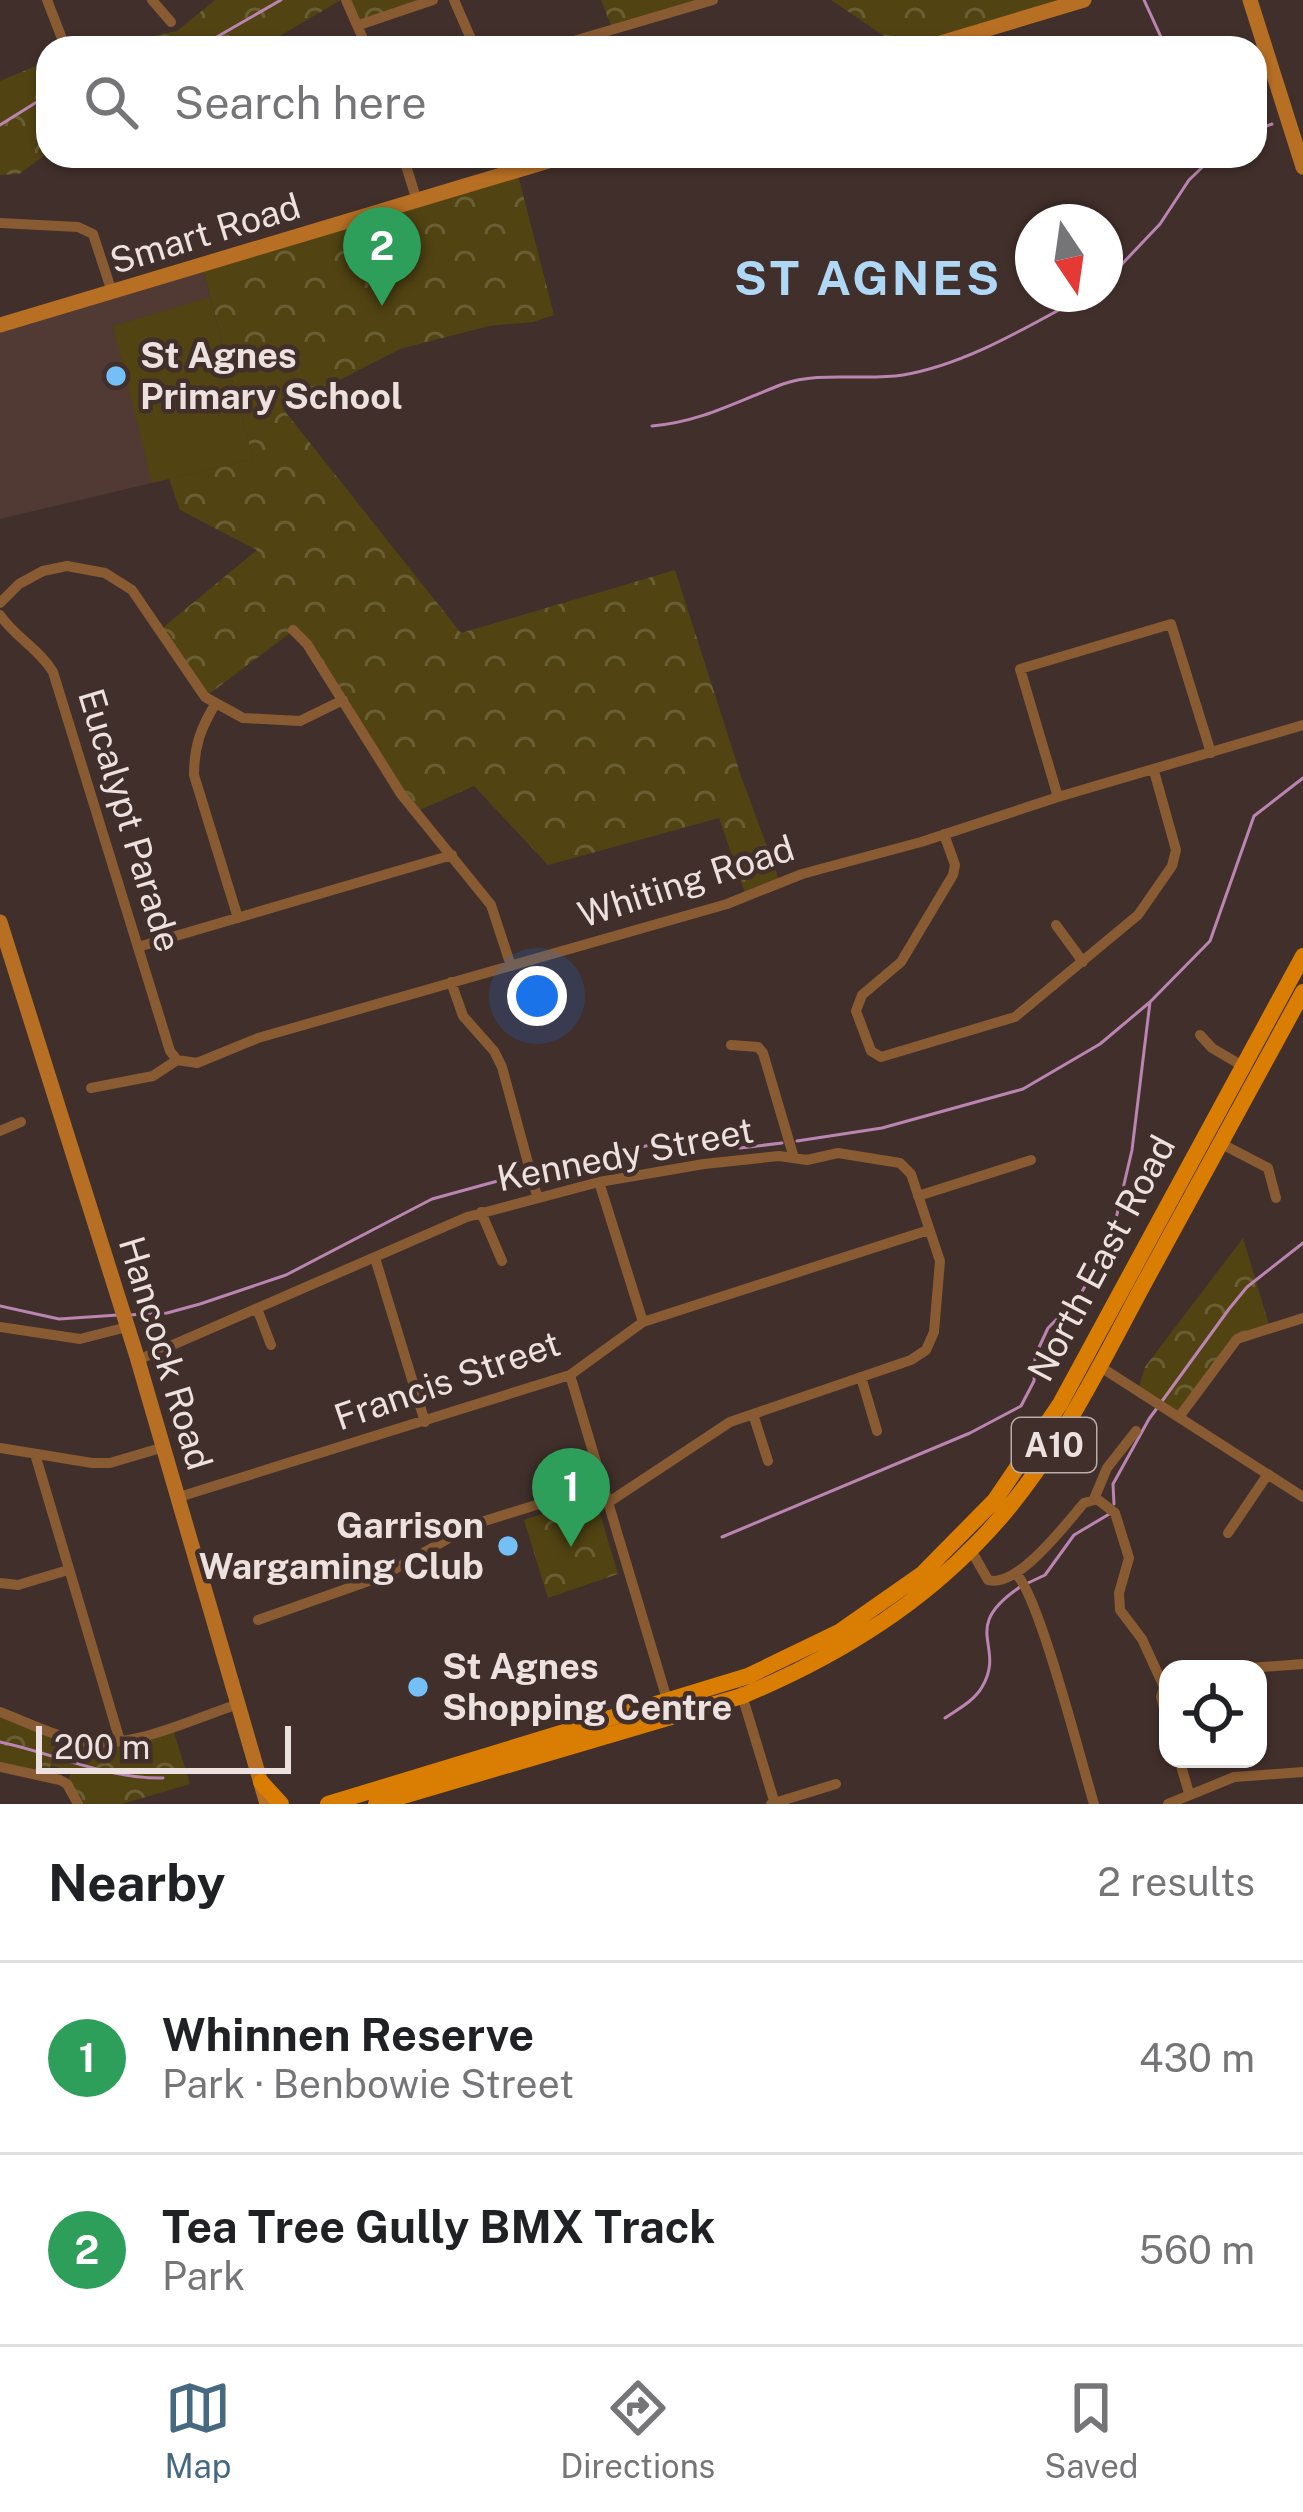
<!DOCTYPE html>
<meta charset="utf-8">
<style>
body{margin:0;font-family:"Public Sans",sans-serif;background:#f6f6f6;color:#202124}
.controls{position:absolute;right:36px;bottom:36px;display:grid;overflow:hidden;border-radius:24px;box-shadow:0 3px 9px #0004}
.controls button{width:108px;height:108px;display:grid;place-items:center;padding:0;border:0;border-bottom:3px solid #e0e0e0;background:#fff;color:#202124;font:60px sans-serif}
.compass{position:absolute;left:1015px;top:204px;width:108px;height:108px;border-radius:50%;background:#fff;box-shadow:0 3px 9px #0004;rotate:167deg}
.scale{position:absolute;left:36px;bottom:30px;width:255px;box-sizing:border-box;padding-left:12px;border:6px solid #ede1df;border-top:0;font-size:33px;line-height:42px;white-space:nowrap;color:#ede1df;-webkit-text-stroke:9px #412f2b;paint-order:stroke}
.you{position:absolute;left:537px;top:996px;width:42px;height:42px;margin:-30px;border:9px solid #fff;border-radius:50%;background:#1a73e8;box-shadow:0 0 0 18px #1a73e833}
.badge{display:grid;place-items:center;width:78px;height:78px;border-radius:50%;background:#466982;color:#fff;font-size:39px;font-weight:700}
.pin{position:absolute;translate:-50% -99px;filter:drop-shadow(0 3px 6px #0008)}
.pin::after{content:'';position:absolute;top:63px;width:42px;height:36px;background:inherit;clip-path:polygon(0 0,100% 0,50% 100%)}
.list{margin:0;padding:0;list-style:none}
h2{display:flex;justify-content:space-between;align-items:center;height:156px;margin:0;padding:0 48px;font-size:51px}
h2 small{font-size:39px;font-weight:400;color:#757577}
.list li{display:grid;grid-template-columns:78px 1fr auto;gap:36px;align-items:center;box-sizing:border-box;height:192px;padding:0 48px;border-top:3px solid #e0e0e0}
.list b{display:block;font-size:45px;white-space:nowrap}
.list p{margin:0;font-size:39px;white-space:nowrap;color:#757577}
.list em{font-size:39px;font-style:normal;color:#757577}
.icon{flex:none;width:66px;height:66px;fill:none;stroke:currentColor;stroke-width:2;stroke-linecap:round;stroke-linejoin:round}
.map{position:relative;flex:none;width:1303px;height:1804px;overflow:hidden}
.search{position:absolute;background:#fff;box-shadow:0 3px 9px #0004;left:36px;right:36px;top:36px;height:132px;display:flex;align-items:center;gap:30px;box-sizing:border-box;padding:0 42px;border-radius:36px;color:#757577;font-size:45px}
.sheet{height:540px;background:#fff}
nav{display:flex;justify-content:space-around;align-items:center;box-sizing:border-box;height:168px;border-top:3px solid #e0e0e0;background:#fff;font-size:33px;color:#757577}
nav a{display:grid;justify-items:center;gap:6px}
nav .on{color:#466982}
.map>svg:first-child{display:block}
.built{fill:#513934}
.grass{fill:#514312}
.park{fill:url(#park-crowns)}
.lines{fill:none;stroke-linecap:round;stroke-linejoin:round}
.stream{stroke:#bb85b1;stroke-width:3}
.minor{stroke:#895b32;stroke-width:10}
.secondary{stroke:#b76f24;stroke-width:15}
.primary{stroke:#da7e03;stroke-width:16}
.poi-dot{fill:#74c0f6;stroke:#412f2b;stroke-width:4.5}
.labels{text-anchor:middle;stroke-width:9;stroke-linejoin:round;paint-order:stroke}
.shield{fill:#412f2b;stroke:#b9aca9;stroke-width:3}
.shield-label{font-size:33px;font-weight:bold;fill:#ede1df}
.street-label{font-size:36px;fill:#ede1df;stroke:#412f2b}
.poi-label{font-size:36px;font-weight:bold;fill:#ede1df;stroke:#412f2b;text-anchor:start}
.district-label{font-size:48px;font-weight:bold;letter-spacing:3px;fill:#afd8f6;stroke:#412f2b}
</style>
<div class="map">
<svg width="1303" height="1804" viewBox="0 0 1303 1804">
<defs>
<pattern id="park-crowns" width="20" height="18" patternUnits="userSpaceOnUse" patternTransform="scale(3)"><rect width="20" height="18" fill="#514312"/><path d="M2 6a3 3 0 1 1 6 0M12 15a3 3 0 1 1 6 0" fill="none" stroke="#6a5e34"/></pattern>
</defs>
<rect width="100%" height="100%" fill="#412f2b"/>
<path class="built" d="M202,265L253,459L0,519V325Z"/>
<path class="grass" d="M210,297L253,459L152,483L113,326Z"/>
<path class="park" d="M215,0H341L259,48H93L177,31Z
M346,0H433L359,25Z
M601,0H713L613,30Z
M831,0H1084L924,48H902Z
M48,61V153L19,174L0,175V81Z
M517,171L554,315L533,322L489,326L400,349L283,409L461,633L675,570L741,776L780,882L746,896L719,818L548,865L474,786L415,812L293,631L205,697L160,630L257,550L180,510L169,479L253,459L202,265Z
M1243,1238L1270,1328L1237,1339L1179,1417L1138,1390L1145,1367Z
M595,1497L618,1574L548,1598L524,1520Z
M0,1712C74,1740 94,1749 172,1726L190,1784L122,1804H78L67,1784L71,1772L51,1765L46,1776L0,1767Z"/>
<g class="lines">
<path class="stream" d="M1144,0L1166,48
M186,48L208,42L281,0
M0,125L48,95
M1255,131L1272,124
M1105,282L1160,224L1189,180L1214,156
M652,426C701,422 738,401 783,384C820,371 864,381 903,375C968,364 1030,325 1088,294
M797,1141L882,1128L1023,1089L1100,1044L1150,1002L1210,941L1254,816L1303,778
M0,1306L59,1319L118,1315
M128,1315L167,1313L200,1304L286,1275L432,1199L494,1182L692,1135L740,1148L782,1143
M1114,1504L1113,1484L1149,1419L1229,1309L1247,1287L1303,1243
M722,1537L970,1433L1021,1406L1034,1381L1035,1356L1048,1328L1079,1297L1111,1240L1132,1150L1150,1002
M1028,1583L1045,1575L1074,1535L1111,1513
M945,1718C958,1709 974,1701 982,1687C1007,1645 958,1629 1020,1587
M0,1742C55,1754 107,1779 163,1778"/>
<path class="minor" d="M47,0L61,36
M152,0L171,22
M346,0L367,48
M454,0L475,48
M359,25L433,0
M550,48L713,0
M403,156L417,201
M0,223L78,227L93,234L112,292
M0,603L19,584L43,571L67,566L105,573L132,590L205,697L243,718L300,721L343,700
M0,615C15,637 39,649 53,672L170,1051L177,1060
M293,630L307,644L401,794L491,905L511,966
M216,703C201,727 194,746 194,775L238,918
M1058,797L1020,669L1171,624L1211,753
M944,834L955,865L953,875L901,962L862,995L856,1011L871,1051L881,1057L1015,1017L1138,915L1172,866L1176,850L1154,771
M1056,925L1083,962
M138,947L452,855
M451,982L463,1016L494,1051L502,1067L537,1196
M1200,1035L1212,1048L1246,1068
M731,1045L758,1047L763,1053L794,1158
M91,1088L153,1076L177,1060L197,1063L258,1038L727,904L802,874L921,842L1058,797L1303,725
M0,1131L21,1122
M1218,1142L1268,1168L1276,1198
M599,1182L643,1322
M918,1196L1031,1160
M481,1212L502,1261
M375,1258L425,1422
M258,1311L271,1345
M0,1327L80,1339L127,1327
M138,1360L467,1217L599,1182L704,1164L779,1156L807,1160L838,1153L900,1163L911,1174L940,1261L934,1332L926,1350L911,1360L730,1422L609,1502
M1099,1366L1303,1497
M570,1375L669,1706
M861,1377L877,1431
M753,1414L768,1461
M1179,1417L1237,1339L1303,1318
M0,1448L92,1463H110L164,1447
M35,1454L120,1741
M179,1497L570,1375L643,1322L929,1230
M1094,1499L1107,1468L1136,1431
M1228,1533L1268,1474
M971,1550L988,1580C1017,1589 1065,1525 1084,1503L1097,1499L1115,1513L1129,1558L1119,1593L1120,1610L1142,1639L1164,1687
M1017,1575C1040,1599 1081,1762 1094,1804
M0,1583L18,1585L68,1570
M258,1620L383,1576L472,1525L603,1484
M1236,1669L1303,1664
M1164,1687L1161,1697L1168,1723
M741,1692L775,1804
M0,1712C26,1722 54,1736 82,1741C133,1750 191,1719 239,1704
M1179,1759L1189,1793
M0,1767L60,1780L67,1784L78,1804
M771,1804L836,1784
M1168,1804L1234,1777L1303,1772"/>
<path class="secondary" d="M1250,0L1303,167
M924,48L1084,0
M0,325L565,156
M0,922L137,1357L267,1804"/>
<path class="primary" d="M261,1782L281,1804
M328,1804L748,1676L839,1632L922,1574L995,1500L1060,1404L1303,956
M376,1804L742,1696C829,1660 913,1610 978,1542C1049,1470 1094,1377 1141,1289C1195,1190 1249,1091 1303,992"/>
</g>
<g class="poi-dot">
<circle cx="116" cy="376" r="12"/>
<circle cx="508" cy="1546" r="12"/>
<circle cx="418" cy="1687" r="12"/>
</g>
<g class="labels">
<rect class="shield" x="1012" y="1418" width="84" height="54" rx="9"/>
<g class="shield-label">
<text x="1054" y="1457">A10</text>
</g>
<g class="street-label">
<text transform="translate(205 233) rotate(-17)" y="13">Smart Road</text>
<text transform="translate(130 820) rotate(73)" y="13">Eucalypt Parade</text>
<text transform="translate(686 881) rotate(-18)" y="13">Whiting Road</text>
<text transform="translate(625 1154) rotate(-11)" y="13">Kennedy Street</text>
<text transform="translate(1101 1258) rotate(-62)" y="13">North East Road</text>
<text transform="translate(166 1353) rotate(73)" y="13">Hancock Road</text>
<text transform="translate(447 1380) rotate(-19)" y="13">Francis Street</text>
</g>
<g class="poi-label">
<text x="140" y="368">St Agnes<tspan x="140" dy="41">Primary School</tspan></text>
<text x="484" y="1538" text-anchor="end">Garrison<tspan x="484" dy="41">Wargaming Club</tspan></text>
<text x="442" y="1679">St Agnes<tspan x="442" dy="41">Shopping Centre</tspan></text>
</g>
<g class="district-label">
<text x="868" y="295">ST AGNES</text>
</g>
</g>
</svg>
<div class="controls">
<button><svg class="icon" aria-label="locate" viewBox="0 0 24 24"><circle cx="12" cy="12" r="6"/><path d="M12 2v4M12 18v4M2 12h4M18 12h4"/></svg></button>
</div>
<svg class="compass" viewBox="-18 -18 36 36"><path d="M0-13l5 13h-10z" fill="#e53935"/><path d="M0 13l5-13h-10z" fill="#757577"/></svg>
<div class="scale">200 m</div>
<div class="you"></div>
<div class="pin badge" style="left:571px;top:1547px;background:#2e9e5b">1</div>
<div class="pin badge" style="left:382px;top:306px;background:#2e9e5b">2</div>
<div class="search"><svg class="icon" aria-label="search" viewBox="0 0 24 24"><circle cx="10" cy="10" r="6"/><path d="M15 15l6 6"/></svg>Search here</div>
</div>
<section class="sheet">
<h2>Nearby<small>2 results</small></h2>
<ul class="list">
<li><span class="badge" style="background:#2e9e5b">1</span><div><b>Whinnen Reserve</b><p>Park · Benbowie Street</p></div><em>430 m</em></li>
<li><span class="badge" style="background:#2e9e5b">2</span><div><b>Tea Tree Gully BMX Track</b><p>Park</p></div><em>560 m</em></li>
</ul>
</section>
<nav>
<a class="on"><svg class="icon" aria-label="map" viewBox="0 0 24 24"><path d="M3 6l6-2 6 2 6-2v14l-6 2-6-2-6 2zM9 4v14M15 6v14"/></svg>Map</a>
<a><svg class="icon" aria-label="directions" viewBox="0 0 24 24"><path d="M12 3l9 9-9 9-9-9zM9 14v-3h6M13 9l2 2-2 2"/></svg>Directions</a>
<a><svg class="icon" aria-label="saved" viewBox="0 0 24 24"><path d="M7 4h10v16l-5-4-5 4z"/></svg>Saved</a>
</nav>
